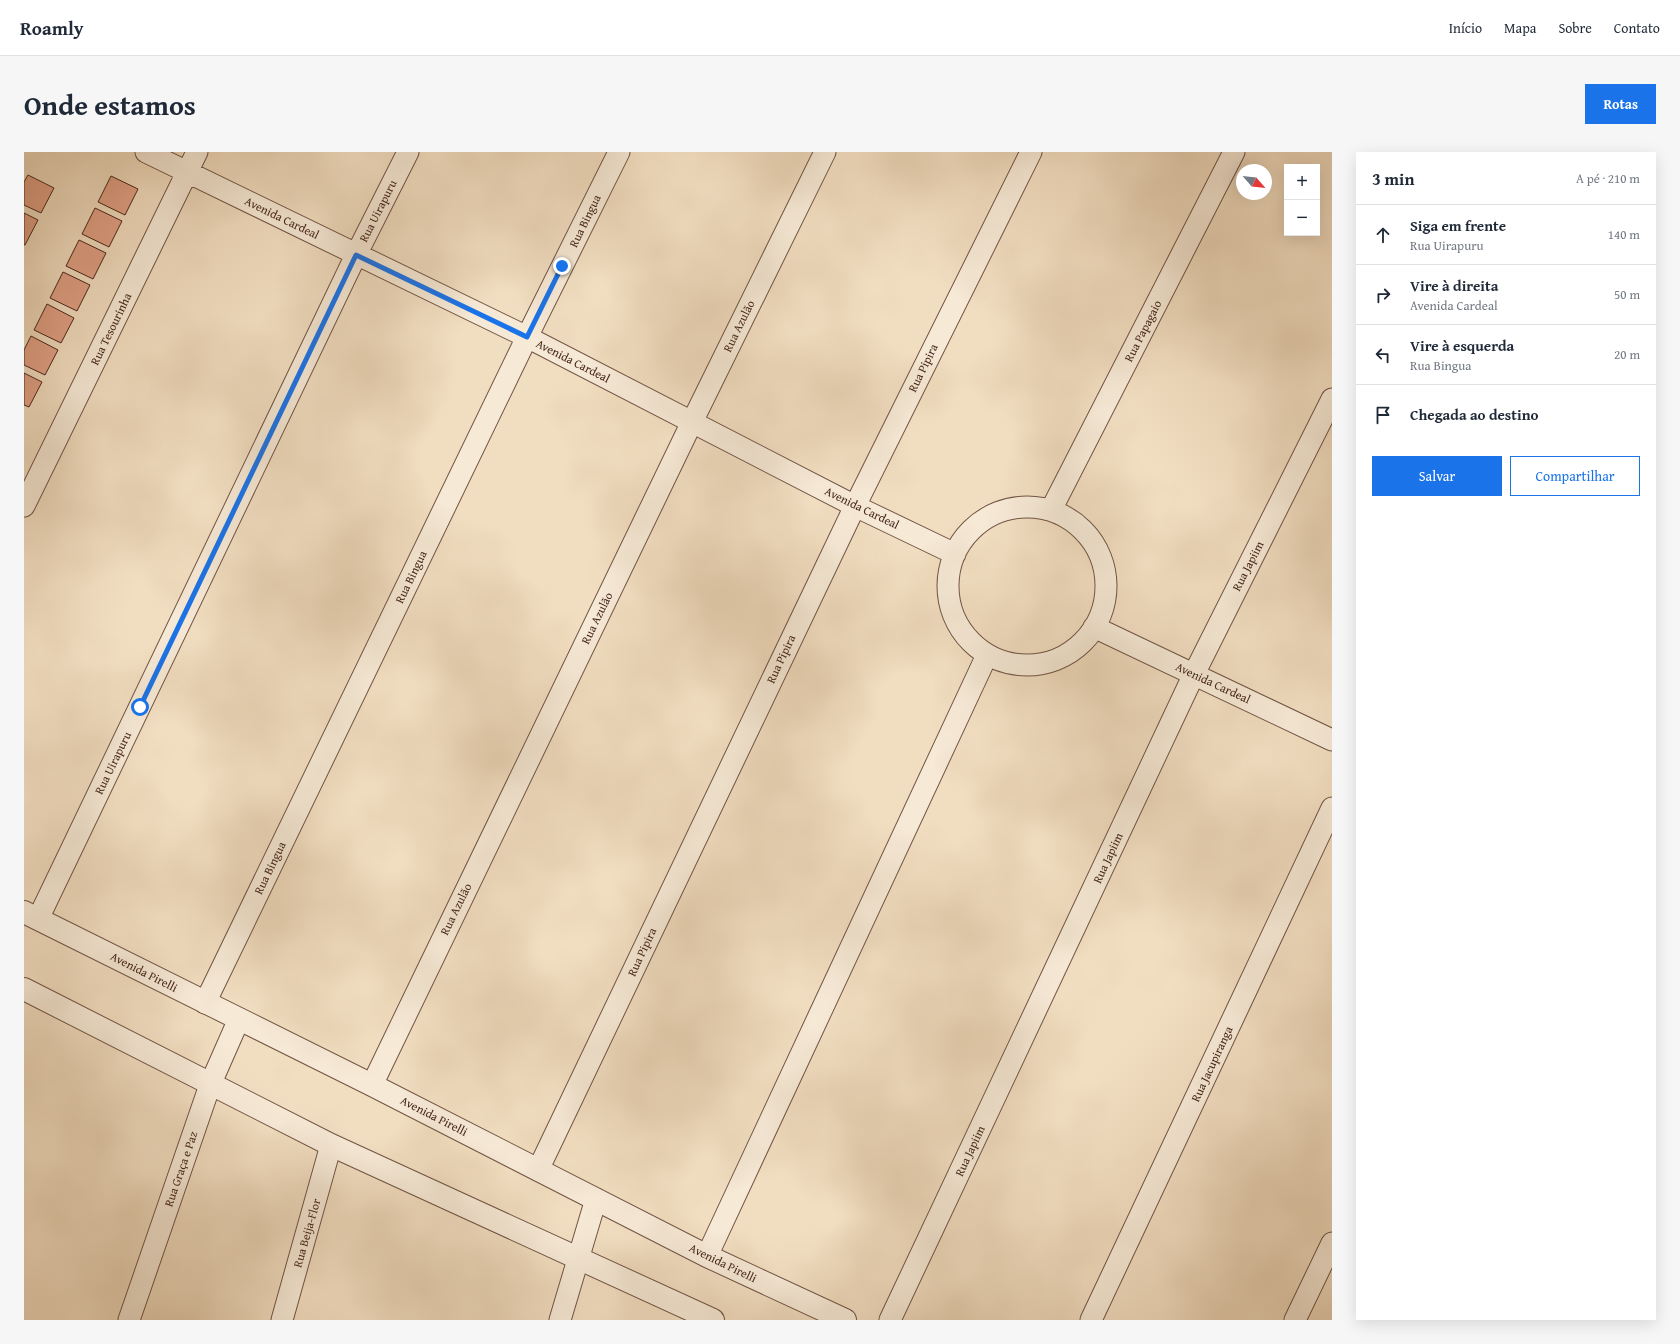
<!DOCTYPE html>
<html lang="pt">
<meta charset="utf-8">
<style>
body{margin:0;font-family:"Gentium Book Plus",serif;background:#f6f6f7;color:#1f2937}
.controls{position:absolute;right:12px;top:12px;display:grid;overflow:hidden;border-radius:0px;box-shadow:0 4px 16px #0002}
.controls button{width:36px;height:36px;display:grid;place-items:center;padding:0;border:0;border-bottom:1px solid #e0e1e3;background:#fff;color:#1f2937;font:20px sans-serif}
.compass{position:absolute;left:1212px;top:12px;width:36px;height:36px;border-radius:50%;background:#fff;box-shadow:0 4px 16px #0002;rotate:118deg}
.stop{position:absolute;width:12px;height:12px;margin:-9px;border:3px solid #1a73e8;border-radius:50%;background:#fff}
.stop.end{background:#1a73e8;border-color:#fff;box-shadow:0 1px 4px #0008}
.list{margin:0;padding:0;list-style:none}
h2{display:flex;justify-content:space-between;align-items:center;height:52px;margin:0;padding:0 16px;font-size:17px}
h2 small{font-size:13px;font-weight:400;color:#747a83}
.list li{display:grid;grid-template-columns:26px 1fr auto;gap:12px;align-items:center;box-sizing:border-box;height:60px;padding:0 16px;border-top:1px solid #e0e1e3}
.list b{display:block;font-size:15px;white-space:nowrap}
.list p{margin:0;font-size:13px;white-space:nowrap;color:#747a83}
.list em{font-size:13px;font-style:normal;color:#747a83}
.actions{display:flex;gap:8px;padding:12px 16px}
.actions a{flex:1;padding:9px 0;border:1px solid #1a73e8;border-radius:0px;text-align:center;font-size:14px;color:#1a73e8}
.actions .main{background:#1a73e8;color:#fff}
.icon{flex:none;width:22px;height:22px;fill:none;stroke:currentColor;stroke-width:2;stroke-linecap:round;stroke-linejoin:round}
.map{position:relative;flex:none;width:1308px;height:1168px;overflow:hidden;border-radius:0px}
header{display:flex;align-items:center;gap:24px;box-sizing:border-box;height:56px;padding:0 20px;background:#fff;border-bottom:1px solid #e0e1e3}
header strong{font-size:19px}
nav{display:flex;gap:22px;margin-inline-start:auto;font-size:14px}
.intro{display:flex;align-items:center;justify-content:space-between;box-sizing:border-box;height:96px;padding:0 24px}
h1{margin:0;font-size:28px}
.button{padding:10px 18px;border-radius:0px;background:#1a73e8;color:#fff;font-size:14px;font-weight:700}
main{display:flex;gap:24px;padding:0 24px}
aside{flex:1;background:#fff;border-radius:0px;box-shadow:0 4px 16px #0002}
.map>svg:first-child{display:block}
.building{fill:#e0a085;stroke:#46271b}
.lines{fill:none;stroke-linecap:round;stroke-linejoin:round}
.minor-casing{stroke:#715444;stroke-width:23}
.tertiary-casing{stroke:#715444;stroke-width:24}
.minor{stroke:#f6e9d6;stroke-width:21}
.tertiary{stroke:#f6e9d6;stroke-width:22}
.route{stroke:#1a73e8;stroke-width:5}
.labels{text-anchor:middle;stroke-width:3.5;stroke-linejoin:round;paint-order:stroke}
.street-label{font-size:12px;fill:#46271b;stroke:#f6e9d6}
</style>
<header>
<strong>Roamly</strong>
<nav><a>Início</a><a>Mapa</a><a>Sobre</a><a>Contato</a></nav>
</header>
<div class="intro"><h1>Onde estamos</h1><a class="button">Rotas</a></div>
<main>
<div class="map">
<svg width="1308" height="1168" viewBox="0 0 1308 1168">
<rect width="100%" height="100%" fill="#f1ddc0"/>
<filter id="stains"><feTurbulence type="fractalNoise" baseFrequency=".005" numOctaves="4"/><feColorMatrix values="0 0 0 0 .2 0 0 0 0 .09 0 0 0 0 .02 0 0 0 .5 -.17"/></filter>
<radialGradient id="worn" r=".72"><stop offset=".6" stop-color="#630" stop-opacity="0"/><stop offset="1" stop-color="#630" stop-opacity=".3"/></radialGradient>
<path class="building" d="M4,23L30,36L17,61L0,53V30Z
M87,24L114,37L101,63L74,50Z
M71,56L98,69L85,95L58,82Z
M0,61L14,68L1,93H0Z
M55,88L82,101L69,127L42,114Z
M39,120L66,133L53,159L26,146Z
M23,152L50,166L37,191L10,178Z
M7,184L34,198L21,223L0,213V198Z
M0,221L18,230L5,255L0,253Z"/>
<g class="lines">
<defs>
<path id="minor" d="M122,0L503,185L831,354L931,402
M0,354L173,0
M924 434a79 79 0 1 1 158 0a79 79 0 1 1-158 0Z
M1027,358L1210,0
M1070,475L1308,588
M14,767L332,103L384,0
M181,851L503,185L595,0
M348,933L668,270L801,0
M514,1018L831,354L1007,0
M683,1104L963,503
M105,1168L186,933L215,867
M258,1168L307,993
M536,1168L572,1047
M866,1168L1170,522L1308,247
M1067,1168L1308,656
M1271,1168L1308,1091"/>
<path id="tertiary" d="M0,760L348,933L683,1104L821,1168
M0,837L307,993L689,1168"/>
</defs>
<use href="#minor" class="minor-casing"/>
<use href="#tertiary" class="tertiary-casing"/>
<use href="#minor" class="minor"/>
<use href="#tertiary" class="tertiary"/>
</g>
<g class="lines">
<path class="route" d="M116,555L332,103L503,185L538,114"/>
</g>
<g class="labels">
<g class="street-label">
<text transform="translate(354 59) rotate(-63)" y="4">Rua Uirapuru</text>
<text transform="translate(258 66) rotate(26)" y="4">Avenida Cardeal</text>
<text transform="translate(561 69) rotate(-64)" y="4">Rua Bingua</text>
<text transform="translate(715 174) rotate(-64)" y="4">Rua Azulão</text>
<text transform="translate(87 177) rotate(-64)" y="4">Rua Tesourinha</text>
<text transform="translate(1119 179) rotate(-63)" y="4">Rua Papagaio</text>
<text transform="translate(549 209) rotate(27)" y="4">Avenida Cardeal</text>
<text transform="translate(899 216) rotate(-64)" y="4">Rua Pipira</text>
<text transform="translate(838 356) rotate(26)" y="4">Avenida Cardeal</text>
<text transform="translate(1224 414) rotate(-63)" y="4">Rua Japiim</text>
<text transform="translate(387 425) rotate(-64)" y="4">Rua Bingua</text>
<text transform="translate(573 466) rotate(-64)" y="4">Rua Azulão</text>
<text transform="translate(757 507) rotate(-65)" y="4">Rua Pipira</text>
<text transform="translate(1189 531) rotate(25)" y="4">Avenida Cardeal</text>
<text transform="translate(89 611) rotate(-64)" y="4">Rua Uirapuru</text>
<text transform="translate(1084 706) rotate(-65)" y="4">Rua Japiim</text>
<text transform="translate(246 716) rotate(-64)" y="4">Rua Bingua</text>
<text transform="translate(432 757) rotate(-64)" y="4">Rua Azulão</text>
<text transform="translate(618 800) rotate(-65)" y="4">Rua Pipira</text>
<text transform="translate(120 820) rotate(27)" y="4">Avenida Pirelli</text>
<text transform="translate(1188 912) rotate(-65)" y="4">Rua Jacupiranga</text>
<text transform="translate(410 964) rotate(27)" y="4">Avenida Pirelli</text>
<text transform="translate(946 999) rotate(-65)" y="4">Rua Japiim</text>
<text transform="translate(157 1017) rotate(-71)" y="4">Rua Graça e Paz</text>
<text transform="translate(283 1081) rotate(-74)" y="4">Rua Beija-Flor</text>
<text transform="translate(699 1111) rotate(26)" y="4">Avenida Pirelli</text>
</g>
</g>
<rect width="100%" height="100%" filter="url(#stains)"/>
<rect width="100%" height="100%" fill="url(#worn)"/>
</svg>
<div class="controls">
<button>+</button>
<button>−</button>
</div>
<svg class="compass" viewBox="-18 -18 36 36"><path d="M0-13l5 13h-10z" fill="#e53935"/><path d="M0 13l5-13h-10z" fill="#747a83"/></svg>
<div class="stop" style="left:116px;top:555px"></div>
<div class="stop end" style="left:538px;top:114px"></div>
</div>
<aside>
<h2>3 min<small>A pé · 210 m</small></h2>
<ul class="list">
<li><svg class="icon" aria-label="ahead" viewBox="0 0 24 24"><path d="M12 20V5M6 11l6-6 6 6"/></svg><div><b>Siga em frente</b><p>Rua Uirapuru</p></div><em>140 m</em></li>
<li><svg class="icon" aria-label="right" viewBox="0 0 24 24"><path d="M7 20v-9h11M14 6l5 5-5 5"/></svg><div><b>Vire à direita</b><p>Avenida Cardeal</p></div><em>50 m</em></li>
<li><svg class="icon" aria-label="left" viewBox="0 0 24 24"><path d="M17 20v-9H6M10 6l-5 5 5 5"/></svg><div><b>Vire à esquerda</b><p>Rua Bingua</p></div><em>20 m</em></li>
<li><svg class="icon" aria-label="arrive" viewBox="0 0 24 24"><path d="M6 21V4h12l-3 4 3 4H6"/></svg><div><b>Chegada ao destino</b></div></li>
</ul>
<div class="actions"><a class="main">Salvar</a><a>Compartilhar</a></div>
</aside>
</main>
